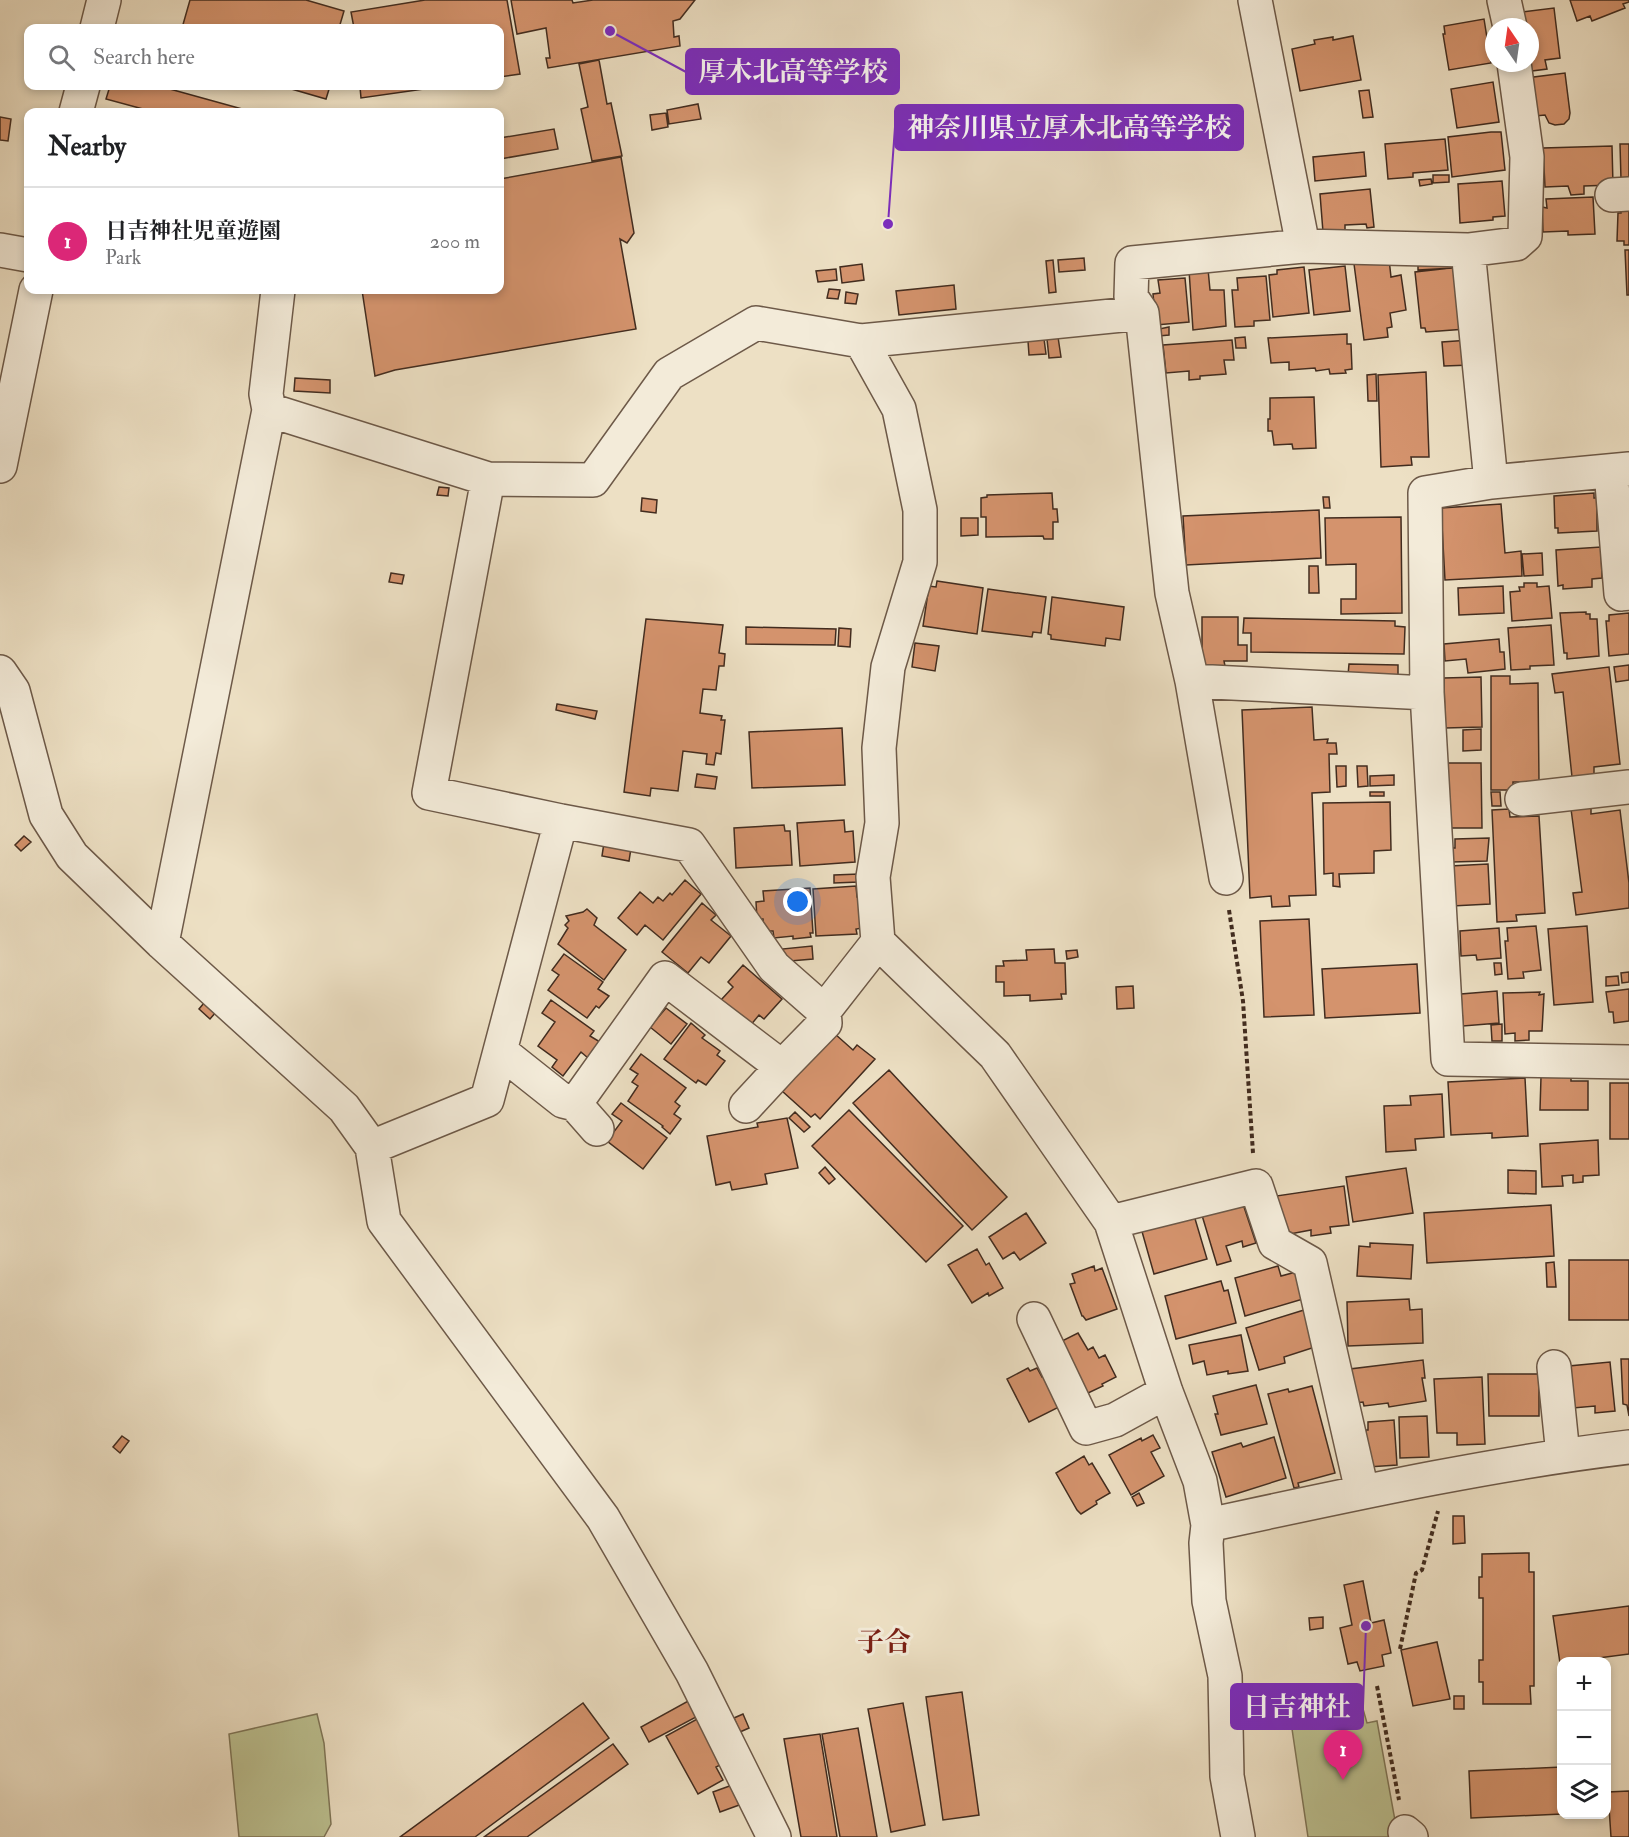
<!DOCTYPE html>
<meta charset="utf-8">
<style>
body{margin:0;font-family:"IM FELL Double Pica","Noto Serif JP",serif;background:#f6f6f6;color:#202124}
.controls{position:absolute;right:18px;bottom:18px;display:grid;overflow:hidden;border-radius:12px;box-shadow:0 3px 9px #0003}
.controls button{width:54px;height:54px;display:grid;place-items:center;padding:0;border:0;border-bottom:2px solid #e0e0e0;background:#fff;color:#202124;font:30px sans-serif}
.compass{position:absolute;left:1485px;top:18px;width:54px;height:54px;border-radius:50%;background:#fff;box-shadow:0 3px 9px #0003;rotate:347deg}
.you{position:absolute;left:798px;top:902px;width:21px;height:21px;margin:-15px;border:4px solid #fff;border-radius:50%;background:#1a73e8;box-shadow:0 0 0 9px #1a73e833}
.badge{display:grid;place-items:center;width:39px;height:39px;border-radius:50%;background:#db2777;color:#fff;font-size:20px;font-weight:700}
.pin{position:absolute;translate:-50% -50px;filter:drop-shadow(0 2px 3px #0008)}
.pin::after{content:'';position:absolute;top:32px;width:21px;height:18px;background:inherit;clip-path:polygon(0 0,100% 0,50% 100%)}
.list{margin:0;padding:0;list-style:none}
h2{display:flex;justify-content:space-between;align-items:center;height:78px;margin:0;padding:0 24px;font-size:26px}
h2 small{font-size:20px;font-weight:400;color:#757577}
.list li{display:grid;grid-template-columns:39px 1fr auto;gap:18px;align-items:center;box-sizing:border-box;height:108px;padding:0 24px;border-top:2px solid #e0e0e0}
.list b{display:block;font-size:22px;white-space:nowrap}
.list p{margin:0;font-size:20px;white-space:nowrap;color:#757577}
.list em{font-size:20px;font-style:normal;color:#757577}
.icon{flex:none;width:33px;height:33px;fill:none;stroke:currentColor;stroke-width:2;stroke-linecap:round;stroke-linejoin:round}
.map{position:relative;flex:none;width:1629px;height:1837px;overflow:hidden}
.search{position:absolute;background:#fff;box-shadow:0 3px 9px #0003;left:24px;top:24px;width:480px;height:66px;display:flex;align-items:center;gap:15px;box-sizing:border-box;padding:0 21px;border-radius:12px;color:#757577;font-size:22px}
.panel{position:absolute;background:#fff;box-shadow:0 3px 9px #0003;left:24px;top:108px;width:480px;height:186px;border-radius:12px}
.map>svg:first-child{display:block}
.green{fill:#bcc191;stroke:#7f7658;stroke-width:1.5}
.building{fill:#d4936d;stroke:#422c1f;stroke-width:1.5}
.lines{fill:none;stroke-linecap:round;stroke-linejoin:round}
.minor-casing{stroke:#6d5948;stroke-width:36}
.path{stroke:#422c1f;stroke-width:4;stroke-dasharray:4.5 3;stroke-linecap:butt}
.minor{stroke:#f3ebd9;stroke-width:33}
.labels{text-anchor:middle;stroke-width:6;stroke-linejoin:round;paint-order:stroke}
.neighbourhood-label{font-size:27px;font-weight:bold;fill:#7a1f14;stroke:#f3ebd9}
.leader{fill:none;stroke:#7b2cbf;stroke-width:2}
.callout-dot{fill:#7b2cbf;stroke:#f3ebd9;stroke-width:2}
.callout{fill:#7b2cbf;stroke:#7b2cbf;stroke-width:2}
.callout-label{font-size:27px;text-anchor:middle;font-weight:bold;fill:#fff}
</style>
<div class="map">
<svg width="1629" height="1837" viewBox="0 0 1629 1837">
<rect width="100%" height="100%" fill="#ede0c4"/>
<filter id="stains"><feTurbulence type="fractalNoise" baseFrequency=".00333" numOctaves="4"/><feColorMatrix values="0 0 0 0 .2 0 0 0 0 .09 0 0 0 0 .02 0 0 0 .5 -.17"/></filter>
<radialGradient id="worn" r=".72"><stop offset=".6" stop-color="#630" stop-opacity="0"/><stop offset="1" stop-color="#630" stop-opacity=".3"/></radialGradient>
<path class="green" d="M1363,1709L1367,1723L1377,1721L1398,1837H1308L1291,1722Z
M317,1714L324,1743L331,1824L324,1837H239L229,1734Z"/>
<path class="building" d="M190,0H306L344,11L339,28H182Z
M425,0H507L520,74L500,77V28H354L351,12Z
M511,0H572L573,3L593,0H695L680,19L673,21L674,37L679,36L680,46L548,68L546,58H550L546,28L517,34Z
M1570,0H1629V2L1623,4L1625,8L1592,21L1590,16L1577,21Z
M1554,8L1560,58L1545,60L1547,69L1524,72L1530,63V27H1524L1522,12Z
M1484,19L1491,63L1449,70L1443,34H1445L1444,26Z
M1353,36L1361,80L1300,91L1292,49L1315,44L1314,40L1333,37V40Z
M599,60L607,104L611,103L622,156L592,161L581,109L588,107L579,64Z
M1565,73L1570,113L1569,119L1564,124L1555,125L1549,123L1545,115L1535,116L1526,78Z
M1493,82L1499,122L1457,128L1451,89Z
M110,86H159L253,112H154L106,99Z
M281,86H330L326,99Z
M365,86H445L361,98L360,87Z
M1369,90L1373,117L1363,118L1359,91Z
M698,104L701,119L669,124L667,110Z
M666,113L668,127L652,130L650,115Z
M0,117L11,119L8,141L0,140Z
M554,129L558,149L500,159V138Z
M1491,132H1501L1505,170L1452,177L1448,137Z
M1445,139L1448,170L1413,173V177L1388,179L1385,144Z
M1620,144H1629V179H1621Z
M1612,146L1613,185L1584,186V194L1571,195L1568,186L1545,187L1543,148Z
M1364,152L1366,176L1315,181L1313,157Z
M621,157L634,233L627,243L620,239L636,329L395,370L375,376L362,290H500V179Z
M1433,175H1449V182L1433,183Z
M1431,179L1432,184L1420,186L1419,180Z
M1502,181L1505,216L1493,217V220L1460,223L1458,184Z
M1370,189L1374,227L1367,228L1366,224L1345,225V231L1323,232L1320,194Z
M1593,197L1595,234L1568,235V231L1543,232L1542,207L1547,208L1546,199Z
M1629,208V245H1624V241H1617L1618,213H1621V209Z
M1625,250H1629V295H1627Z
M1084,258L1085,270L1059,272L1058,260Z
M1389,259L1391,277L1401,275L1406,310L1390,313L1392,327L1387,328L1388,337L1364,340L1354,264Z
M1452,259L1453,268L1418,270V260Z
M1053,260L1056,292L1049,293L1046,261Z
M862,264L864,280L842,283L840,267Z
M1345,266L1350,311L1314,315L1309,270Z
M1304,267L1309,313L1273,317L1269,275L1277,274V270Z
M1460,267L1466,329L1426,332L1425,328H1421L1415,272Z
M836,269L837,280L818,282L816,271Z
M1208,269L1210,290H1224L1226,326L1193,330L1189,270Z
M1266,276L1270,320L1254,321V326L1235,327L1232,290H1238L1237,278Z
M1185,278L1189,322L1156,325L1153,294L1160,293L1158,280Z
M954,285L956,309L899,315L896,291Z
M829,289L840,290L838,299L827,298Z
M846,292L858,294L856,304L845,303Z
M1169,327V335L1159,336V329Z
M1347,334V344H1351L1352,369L1345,370L1346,373L1330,374L1329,369L1316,371L1315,368L1289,370V362L1271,363L1268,338Z
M1058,337L1061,357L1049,358L1047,339Z
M1245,337L1246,348H1236L1235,338Z
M1044,339L1046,354L1029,355L1028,341Z
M1232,340L1234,360H1224L1226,374L1200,376V379L1189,380V371L1166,373L1163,345Z
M1470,340L1471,365L1444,366L1442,342Z
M1426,372L1429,457H1411L1412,465L1381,467L1378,375Z
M1376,374L1377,401H1368L1367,375Z
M295,378L330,380V393L294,391Z
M1314,397L1316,448L1293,449L1292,444L1274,445L1272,431H1268V419H1270V398Z
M439,487L449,488L448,496L437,495Z
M1052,493L1053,509H1057L1058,522H1053V539H1044L1043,536L986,537V517H981V498L987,497V495Z
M1594,493V498H1597V531L1558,533V528H1555L1554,496Z
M1323,497H1329L1330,508H1324Z
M642,498L657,500L656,513L641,511Z
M1501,504L1505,553L1521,551L1522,576L1445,580L1441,508Z
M1319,510L1321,558L1186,565L1183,516Z
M1401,517L1402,613L1341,614V599H1356V564L1326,565L1325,518Z
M961,518H978V535L961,536Z
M1601,547L1602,578L1592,579V587L1563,589V585L1558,586L1556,550Z
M1542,553L1543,575L1524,576L1522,554Z
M1309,566H1318L1319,593H1309Z
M391,573L404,575L402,584L389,582Z
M937,581L983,588L977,634L923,626L929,586L936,587Z
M1524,583H1537V587L1549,586L1552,618L1512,621L1510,592L1520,591L1519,587H1524Z
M1503,586L1504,613L1459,615L1458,588Z
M988,589L1046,597L1041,633L1033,632L1032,637L982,631Z
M1052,597L1124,607L1120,640L1106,638L1105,646L1051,639V635L1048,634Z
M1586,612V614H1590V619H1597L1599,656L1567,659V653H1564L1560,613Z
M1629,613V654L1609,656L1606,621H1609V615Z
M1202,617H1238V645H1247V661H1224L1225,666H1202Z
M1244,618L1395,621V626L1405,627L1404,654L1251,652V633H1243Z
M646,619L723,625L719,653L725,654L724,666H719L716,690L703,689L700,713L722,716L721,720H725L721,754L716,753L714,765L706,764L707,754L683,751L678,791L651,788L650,796L624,792Z
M1551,625L1554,665L1530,666V669L1511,670L1508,628Z
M746,627L836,629L835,645L746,644Z
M839,628L851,629L850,647L838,646Z
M1499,639L1500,652H1504L1505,669L1468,673L1466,659L1445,661L1444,644Z
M915,643L939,646L935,671L912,667Z
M1349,664L1398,665V676L1348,675Z
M1629,665V680L1616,682L1614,667Z
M1609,667L1620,764L1594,767V775L1572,777L1563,692L1555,693L1552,674Z
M1491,676H1510V684L1538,683L1539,782H1513V790H1491Z
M1481,677L1482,727L1445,728L1444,678Z
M557,704L597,711L595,719L556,710Z
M1312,707L1314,740L1328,739L1327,743H1336L1337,754H1329L1330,792L1312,793L1316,895L1289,896L1290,906L1272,907L1271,896L1250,898L1242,710Z
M842,728L845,785L752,788L749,732Z
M1481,729V750L1463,751V730Z
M1447,763H1481L1482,828H1448Z
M1336,766H1346V786L1337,787Z
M1357,766H1367L1368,786L1358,787Z
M697,774L717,777L715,789L695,787Z
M1394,775V785L1370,786V776Z
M1370,792H1384V796H1370Z
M1491,792H1500L1501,806H1492Z
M1390,802L1391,850L1374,851V873L1339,874L1340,887L1333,886V873L1324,874L1323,803Z
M1591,806V814L1620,810L1629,883V908L1576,915L1573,893L1582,892L1571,809Z
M1509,809L1510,817L1539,816L1545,913L1516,915L1517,921L1497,922L1492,810Z
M844,820L845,832L853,831L855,862L800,866L797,823Z
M784,825L785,831H790L792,865L736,868L734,828Z
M24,836L31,842L21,851L15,845Z
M1489,838L1487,861L1452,862L1451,848H1455V839Z
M604,843L631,848L629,861L602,856Z
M1488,864L1490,904L1452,906L1450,866Z
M859,874V882L834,883V875Z
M685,880L701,894L663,940L645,925L637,935L618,918L640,892L653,903L658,897L663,901L670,893L672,895Z
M856,886L857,897H860L862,928L856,929L857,934L816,936L813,889Z
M810,888L813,933H810L811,937L793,939V936L774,938L773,931H764L763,919H757L756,902L764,901L763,891Z
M702,903L716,915L711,920L731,936L709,963L701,957L688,973L662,952Z
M587,909L597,918L594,925L626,950L604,980L558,944L568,928L565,925L569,921L566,916L583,912Z
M1309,919L1314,1015L1264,1017L1260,921Z
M1536,926L1541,970L1523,972L1524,978L1508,979L1505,941H1508L1507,928Z
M1587,926L1593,1002L1554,1005L1548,929Z
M1499,928L1501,958L1477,960L1476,955L1461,956L1460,931Z
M812,946L813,959L790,961L782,949Z
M1054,949L1055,963H1065L1066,994H1061L1062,999L1030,1001V995L1004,996V982H996V966H1004L1003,961L1027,960L1026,950Z
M1077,950L1078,957L1067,959L1066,951Z
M564,954L603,982L598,989L609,996L599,1008L596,1006L587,1018L548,990L559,975L552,970Z
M1494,963H1501L1502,974L1495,975Z
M1417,964L1420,1013L1325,1018L1322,969Z
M743,965L782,999L764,1019L759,1015L750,1026L721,1000L733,987L728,982Z
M1629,972V982L1622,983L1621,973Z
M1618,976L1619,985L1606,986V977Z
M1133,986L1134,1008L1117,1009L1116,987Z
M1629,989V1021L1614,1023L1613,1012H1609L1606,992Z
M1497,991L1499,1023L1463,1026L1461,994Z
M1540,992L1539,995L1544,994L1542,1031H1529V1040L1515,1041V1033L1505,1034L1503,993Z
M551,1000L594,1031L590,1036L600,1042L588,1058L581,1052L563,1076L552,1067L557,1060L538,1046L555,1022L542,1013Z
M204,1003L216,1012L210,1019L199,1009Z
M666,1008L687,1024L671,1044L650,1027Z
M691,1023L705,1035L702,1038L720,1051L717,1055L725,1061L706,1085L698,1080L696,1083L664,1059Z
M1502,1024V1041H1492L1491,1025Z
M835,1034L853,1050L857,1045L875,1059L820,1119L815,1114L811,1117L782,1091Z
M641,1054L686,1088L675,1102L680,1106L674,1114L681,1119L670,1134L662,1127L663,1126L628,1101L638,1086L632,1082L638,1074L630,1069Z
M889,1070L1007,1197L972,1230L853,1103Z
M1541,1077H1571V1081H1588V1110H1540Z
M1525,1078L1528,1136L1492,1138V1133L1451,1135L1448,1082Z
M1610,1083H1629V1139H1610Z
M1442,1094L1444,1137L1415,1139L1416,1150L1386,1152L1384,1106L1411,1105L1410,1096Z
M621,1103L667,1138L643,1169L607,1141L622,1121L612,1114Z
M849,1110L963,1226L926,1262L812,1146Z
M795,1112L810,1127L804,1132L789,1118Z
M787,1118L798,1168L765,1174L767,1184L732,1190L730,1182L716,1185L707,1136L758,1127L757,1123Z
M1598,1140L1599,1175L1583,1176V1182L1573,1183V1175L1562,1176L1563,1186L1542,1187L1540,1144Z
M825,1167L835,1179L829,1184L819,1173Z
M1406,1168L1413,1213L1353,1222L1346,1177Z
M1508,1170L1536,1171V1194L1508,1193Z
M1344,1186L1349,1225L1330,1227L1331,1233L1311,1236V1230L1285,1235L1276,1196Z
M1243,1204L1256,1243L1243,1247L1242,1241L1226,1246L1231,1261L1217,1265L1201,1212Z
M1551,1205L1554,1256L1427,1263L1424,1213Z
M1193,1212L1207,1259L1154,1274L1141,1228Z
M1026,1213L1046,1243L1020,1260L1014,1252L1003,1259L989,1237Z
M1370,1243L1413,1245L1411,1279L1357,1276L1359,1246L1370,1247Z
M977,1249L986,1265L989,1263L1003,1288L989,1296L988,1293L972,1303L948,1265Z
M1569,1260H1629V1320H1569Z
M1554,1262L1556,1287H1547L1546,1263Z
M1094,1266L1095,1271L1102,1268L1117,1309L1086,1320L1083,1316H1082L1070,1284L1075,1283L1072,1274Z
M1278,1266L1281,1276L1296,1272L1303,1299L1245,1316L1235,1278Z
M1221,1281L1224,1291L1228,1290L1236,1323L1176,1339L1165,1296Z
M1409,1299L1410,1310L1422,1309L1423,1343L1348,1346L1347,1302Z
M1304,1310L1315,1347L1284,1357L1285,1363L1259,1370L1246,1328Z
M1078,1333L1088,1350L1093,1347L1099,1358L1105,1355L1116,1377L1102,1384L1103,1386L1086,1394L1060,1342Z
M1241,1335L1248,1371L1228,1374V1371L1207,1375L1204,1361L1193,1364L1189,1345Z
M1621,1359H1629V1416L1627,1405L1623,1404Z
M1423,1360L1425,1378H1422L1426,1401L1389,1407L1388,1403L1364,1406L1363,1402L1355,1403L1350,1369Z
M1610,1362L1615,1411L1595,1413V1406L1573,1408L1569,1366Z
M1028,1368L1030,1371L1037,1368L1042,1377L1044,1376L1059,1407L1029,1422L1007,1379Z
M1488,1374H1539V1416H1489Z
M1482,1377L1485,1444L1457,1445V1433H1437L1434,1379Z
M1256,1385L1267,1424L1221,1435L1215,1414H1218L1213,1396Z
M1312,1386L1335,1473L1298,1483L1299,1487L1294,1488L1268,1394L1288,1389L1289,1392Z
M1427,1416L1429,1457L1400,1458L1399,1417Z
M1394,1420L1397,1465L1368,1467L1366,1430H1368V1422Z
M1153,1435L1160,1448L1151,1452L1164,1476L1131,1495L1109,1455L1141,1438L1142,1441Z
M122,1436L129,1441L120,1453L113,1447Z
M1274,1437L1286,1478L1226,1497L1212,1452L1241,1443L1243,1447Z
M1084,1456L1089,1465L1092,1463L1110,1493L1096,1501L1097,1504L1081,1514L1077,1510L1056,1473Z
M1139,1493L1144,1503L1137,1506L1132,1497Z
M1453,1516H1464L1465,1543L1453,1544Z
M1529,1553V1572H1534V1686H1530L1531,1704H1483V1682H1479V1660H1483V1598H1479V1577H1482V1554Z
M1363,1581L1371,1623L1384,1620L1391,1653L1382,1655L1384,1666L1360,1671L1357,1662L1348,1664L1340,1628L1352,1625L1344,1585Z
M1629,1606V1654L1560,1663L1553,1616Z
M1323,1617V1628L1310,1630L1309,1618Z
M1437,1642L1450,1699L1413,1706L1401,1650Z
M962,1692L979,1815L943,1820L926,1697Z
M1454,1696H1464V1709H1454Z
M690,1700L698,1716L649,1742L641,1727Z
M583,1703L609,1738L475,1837H400Z
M903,1703L925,1825L891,1832L868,1709Z
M743,1714L749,1728L740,1732L734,1718Z
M699,1718L724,1763L716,1767L723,1780L698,1794L666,1736Z
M858,1728L877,1837H840L822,1734Z
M820,1734L837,1837H801L784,1739Z
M613,1744L628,1764L527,1837H484Z
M1562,1767V1814L1471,1818L1469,1771Z
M735,1784L742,1804L720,1812L713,1792Z
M1629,1791V1837H1611L1608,1792Z"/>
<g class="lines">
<defs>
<path id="minor" d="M1504,0L1510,27
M97,28L104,0
M76,112L83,86
M1612,195L1629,194
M1303,246L1468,250
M0,250L28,255
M269,410L488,479L593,480L669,374L756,323L861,341L1142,313
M0,466L36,290
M1629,469L1491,482L1425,493L1427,693L1448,1059L1629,1062
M1611,471L1621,594L1629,593
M488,479L429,793L561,821L689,845L774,967L824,1011L878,942L873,877L882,823L879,748L888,667L920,562V510L899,409L861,341
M1491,482L1468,250L1516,244L1525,236L1527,157L1514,63
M0,672L13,691L46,815L72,856L162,943L344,1108L372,1147L487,1100L561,821
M1192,681L1427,693
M1522,799L1629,787
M1226,878L1192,681L1172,593L1142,313L1131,297L1132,263L1303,246L1255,0
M878,942L995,1055L1111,1222L1166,1392L1200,1481L1208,1525L1206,1543L1209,1601L1225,1676L1227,1776L1238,1837
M162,943L269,410L266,394L278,290
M500,1051L563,1101L575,1104L665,978L782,1067L825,1023L824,1011
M575,1104L597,1129
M746,1106L782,1067
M372,1147L384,1221L603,1518L692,1672L774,1837
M1111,1222L1256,1186L1275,1243L1310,1263L1362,1491
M1034,1319L1086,1428L1115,1420L1166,1392
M1554,1367L1563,1455
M1208,1525C1348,1495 1487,1464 1629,1447
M1405,1832L1411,1837"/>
</defs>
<use href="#minor" class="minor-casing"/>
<path class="path" d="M1229,910L1243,1001L1253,1153
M1400,1649L1416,1573L1422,1570L1438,1511
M1377,1686L1399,1800"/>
<use href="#minor" class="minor"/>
</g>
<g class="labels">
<g class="neighbourhood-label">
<text x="884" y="1651">子合</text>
</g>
</g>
<path class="leader" d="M610 31L686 72M888 224L895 127M1366 1626L1363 1706"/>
<g class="callout-dot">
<circle cx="610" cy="31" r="6"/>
<circle cx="888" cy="224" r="6"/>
<circle cx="1366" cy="1626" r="6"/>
</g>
<g class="callout">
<rect x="686" y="49" width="213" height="45" rx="6"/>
<rect x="895" y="105" width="348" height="45" rx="6"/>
<rect x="1231" y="1684" width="132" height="45" rx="6"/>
</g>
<g class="callout-label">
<text x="793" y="81">厚木北高等学校</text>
<text x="1069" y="137">神奈川県立厚木北高等学校</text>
<text x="1297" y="1716">日吉神社</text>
</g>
<rect width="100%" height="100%" filter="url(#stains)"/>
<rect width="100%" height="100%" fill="url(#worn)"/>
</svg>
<div class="controls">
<button>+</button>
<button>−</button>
<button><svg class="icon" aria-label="layers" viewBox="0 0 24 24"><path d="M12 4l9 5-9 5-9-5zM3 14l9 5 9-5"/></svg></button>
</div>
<svg class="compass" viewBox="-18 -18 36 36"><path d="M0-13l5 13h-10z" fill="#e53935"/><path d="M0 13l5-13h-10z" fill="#757577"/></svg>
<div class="you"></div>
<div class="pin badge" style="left:1343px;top:1780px">1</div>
<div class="search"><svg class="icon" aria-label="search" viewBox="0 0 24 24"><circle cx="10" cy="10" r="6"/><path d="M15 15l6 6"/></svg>Search here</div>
<section class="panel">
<h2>Nearby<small></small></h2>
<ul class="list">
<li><span class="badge">1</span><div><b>日吉神社児童遊園</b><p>Park</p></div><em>200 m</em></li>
</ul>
</section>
</div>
